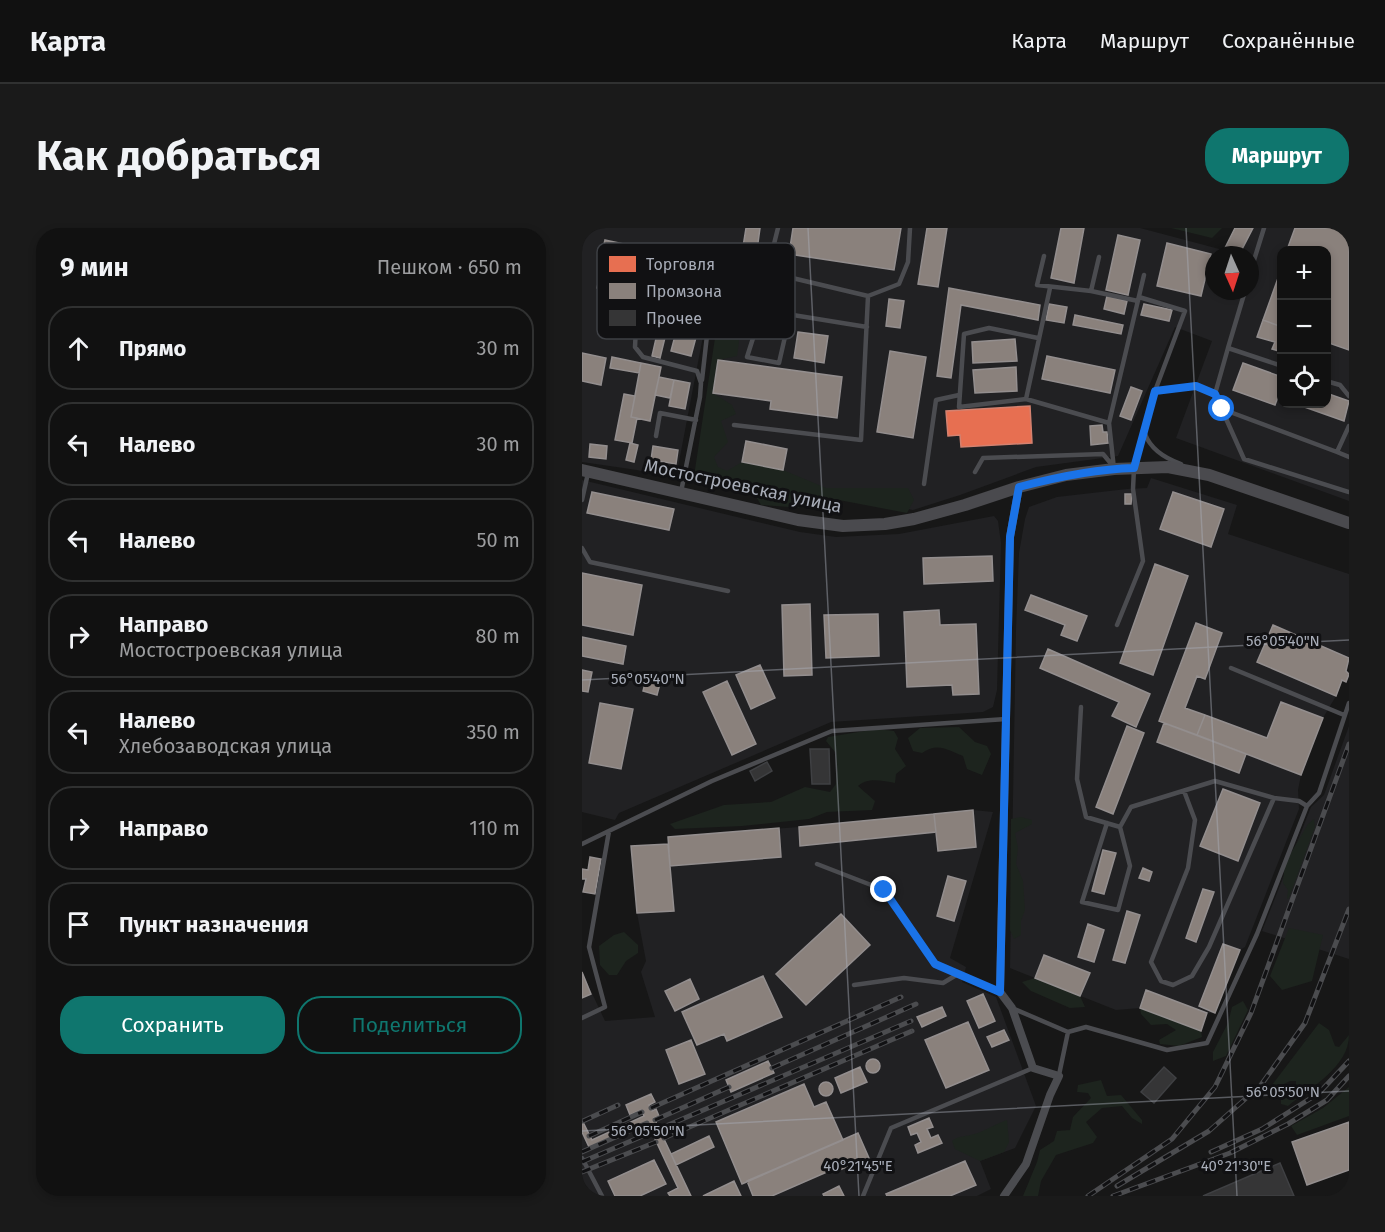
<!DOCTYPE html>
<html lang="ru">
<meta charset="utf-8">
<style>
body{margin:0;font-family:"Fira Sans",sans-serif;background:#1a1a1a;color:#f1f3f6}
.controls{position:absolute;right:18px;top:18px;display:grid;overflow:hidden;border-radius:12px;box-shadow:0 3px 9px #0003}
.controls button{width:54px;height:54px;display:grid;place-items:center;padding:0;border:0;border-bottom:2px solid #303131;background:#111;color:#f1f3f6;font:30px sans-serif}
.compass{position:absolute;left:623px;top:18px;width:54px;height:54px;border-radius:50%;background:#111;box-shadow:0 3px 9px #0003;rotate:177deg}
.stop{position:absolute;width:18px;height:18px;margin:-14px;border:4px solid #1a73e8;border-radius:50%;background:#fff}
.stop.end{background:#1a73e8;border-color:#fff;box-shadow:0 2px 6px #0008}
.list{margin:0;padding:0;list-style:none}
h2{display:flex;justify-content:space-between;align-items:center;height:78px;margin:0;padding:0 24px;font-size:26px}
h2 small{font-size:20px;font-weight:400;color:#9c9d9f}
.list li{display:grid;grid-template-columns:39px 1fr auto;gap:18px;align-items:center;box-sizing:border-box;height:84px;margin:0 12px 12px;padding:0 12px;border:2px solid #303131;border-radius:24px}
.list b{display:block;font-size:22px;white-space:nowrap}
.list p{margin:0;font-size:20px;white-space:nowrap;color:#9c9d9f}
.list em{font-size:20px;font-style:normal;color:#9c9d9f}
.actions{display:flex;gap:12px;padding:18px 24px}
.actions a{flex:1;padding:14px 0;border:2px solid #0f766e;border-radius:24px;text-align:center;font-size:21px;color:#0f766e}
.actions .main{background:#0f766e;color:#fff}
.icon{flex:none;width:33px;height:33px;fill:none;stroke:currentColor;stroke-width:2;stroke-linecap:round;stroke-linejoin:round}
.map{position:relative;flex:none;width:767px;height:968px;overflow:hidden;border-radius:24px}
header{display:flex;align-items:center;gap:36px;box-sizing:border-box;height:84px;padding:0 30px;background:#111;border-bottom:2px solid #303131}
header strong{font-size:28px}
nav{display:flex;gap:33px;margin-inline-start:auto;font-size:21px}
.intro{display:flex;align-items:center;justify-content:space-between;box-sizing:border-box;height:144px;padding:0 36px}
h1{margin:0;font-size:42px}
.button{padding:15px 27px;border-radius:24px;background:#0f766e;color:#fff;font-size:21px;font-weight:700}
main{display:flex;gap:36px;padding:0 36px}
aside{flex:1;background:#111;border-radius:24px;box-shadow:0 3px 9px #0003}
.map>svg:first-child{display:block}
.built{fill:#212123;fill-rule:evenodd}
.green{fill:#1d241e}
.shops{fill:#e76f51;stroke:#d48270;stroke-width:1.5}
.industry{fill:#8a817c;stroke:#938e8e;stroke-width:1.5}
.building{fill:#353536;stroke:#3f4043;stroke-width:1.5}
.lines{fill:none;stroke-linecap:round;stroke-linejoin:round}
.lane{stroke:#4b4c50;stroke-width:4.5}
.street{stroke:#4b4c50;stroke-width:8}
.secondary{stroke:#4a4a4e;stroke-width:12}
.rail-casing{stroke:#4b4c4f;stroke-width:5}
.rail{stroke:#111113;stroke-width:3;stroke-dasharray:9;stroke-linecap:butt}
.route{stroke:#1a73e8;stroke-width:8}
.ticks{fill:none;stroke:#a8adb8;stroke-width:1.5;stroke-opacity:0.45}
.labels{text-anchor:middle;stroke-width:6;stroke-linejoin:round;paint-order:stroke}
.street-label{font-size:18px;fill:#a8adb8;stroke:#111113}
.key{fill:#111113;stroke:#3e4045;stroke-width:1.5}
.key-label{font-size:16px;fill:#a8adb8}
.ticks-label{font-size:15px;text-anchor:middle;fill:#a8adb8;stroke:#111113;stroke-width:6;stroke-linejoin:round;paint-order:stroke}
</style>
<header>
<strong>Карта</strong>
<nav><a>Карта</a><a>Маршрут</a><a>Сохранённые</a></nav>
</header>
<div class="intro"><h1>Как добраться</h1><a class="button">Маршрут</a></div>
<main>
<aside>
<h2>9 мин<small>Пешком · 650 m</small></h2>
<ul class="list">
<li><svg class="icon" aria-label="ahead" viewBox="0 0 24 24"><path d="M12 20V5M6 11l6-6 6 6"/></svg><div><b>Прямо</b></div><em>30 m</em></li>
<li><svg class="icon" aria-label="left" viewBox="0 0 24 24"><path d="M17 20v-9H6M10 6l-5 5 5 5"/></svg><div><b>Налево</b></div><em>30 m</em></li>
<li><svg class="icon" aria-label="left" viewBox="0 0 24 24"><path d="M17 20v-9H6M10 6l-5 5 5 5"/></svg><div><b>Налево</b></div><em>50 m</em></li>
<li><svg class="icon" aria-label="right" viewBox="0 0 24 24"><path d="M7 20v-9h11M14 6l5 5-5 5"/></svg><div><b>Направо</b><p>Мостостроевская улица</p></div><em>80 m</em></li>
<li><svg class="icon" aria-label="left" viewBox="0 0 24 24"><path d="M17 20v-9H6M10 6l-5 5 5 5"/></svg><div><b>Налево</b><p>Хлебозаводская улица</p></div><em>350 m</em></li>
<li><svg class="icon" aria-label="right" viewBox="0 0 24 24"><path d="M7 20v-9h11M14 6l5 5-5 5"/></svg><div><b>Направо</b></div><em>110 m</em></li>
<li><svg class="icon" aria-label="arrive" viewBox="0 0 24 24"><path d="M6 21V4h12l-3 4 3 4H6"/></svg><div><b>Пункт назначения</b></div></li>
</ul>
<div class="actions"><a class="main">Сохранить</a><a>Поделиться</a></div>
</aside>
<div class="map">
<svg width="767" height="968" viewBox="0 0 767 968">
<rect width="100%" height="100%" fill="#171717"/>
<path class="built" d="M0,0H558L641,22L653,0H767V273L594,210L630,113L593,99L536,228L454,239L378,267L331,282L120,243L141,54L130,61L96,239L90,245L81,249L55,242L0,234ZM700,22H744V176H700ZM632,27H668V63H632Z
M569,250L655,277L646,306L767,346V436L764,443L767,446L764,454L760,453L754,468L741,490L719,547L716,562L717,581L663,719L658,722L633,785H625L619,803L558,780L534,782L428,740L434,402L437,325L443,291L447,279L475,269L545,261L565,260Z
M0,252L218,304L254,309L317,306L412,288L416,293L419,315L415,462L411,479L401,484L249,494L37,585L33,592L0,584Z
M767,498V731L680,703L729,579L742,567Z
M391,582L411,584L368,730L384,739L380,754L414,769L454,878L433,920L398,933L409,961L395,968H0V744L23,793L73,789L59,744L64,733L55,685L49,618L86,616V609L217,599Z"/>
<path class="green" d="M589,0H640L630,10Z
M138,77L151,79L149,94C160,107 157,112 155,128L136,132L131,165L150,177L154,186L139,193L146,214L132,229L136,239L145,243L160,234L201,242L244,260H326L332,272L325,285L236,268L220,280L179,277L168,258L112,248Z
M377,499L393,514L405,518L409,526L400,547L385,541L381,528C365,522 356,514 340,525L331,523L326,510L338,500Z
M295,501L312,503L316,510L313,521L324,538L314,546L313,555C301,553 286,549 276,558L293,573L290,582L245,584L227,591L160,598L93,601L88,596L142,577L189,574L223,559L248,564L254,556L255,543L254,525L244,513L246,509Z
M439,589L450,592V596L433,605L436,620L434,636L441,653L443,682L439,693V707L432,711L428,702L429,591Z
M732,591L733,599L707,670L705,671L706,662L701,655L703,635L726,596Z
M707,700L741,707L730,753L700,762L688,748Z
M42,704L56,717V725L44,733L35,747H27L18,737L17,718L32,707Z
M453,750L498,768L503,779L488,780L449,763L440,754Z
M661,773L666,782L644,828L631,833V824L646,795L650,779Z
M558,780L619,803L620,809L597,818L578,816L577,812L594,802L585,796L569,797L559,786Z
M737,795L747,802L753,818L757,819L767,807C767,839 728,860 706,878L699,876V871L714,860V853H708L692,861L690,857Z
M519,852L525,868L539,867L560,892V896L550,890L540,878L520,880L504,894L515,909L511,915L474,927L459,953L456,968H441L455,934L458,922L472,913L475,903L488,902L491,889L509,870L506,865L495,864L496,857Z
M767,859V888L715,907L709,898L741,880Z
M425,892L427,914L422,924L398,933L373,921L370,913C375,908 381,909 388,907C400,905 413,896 425,892Z"/>
<path class="shops" d="M448,178L450,215L379,219L378,207L366,208L364,183Z"/>
<path class="industry" d="M164,0H178L171,52L156,50Z
M211,0H319L312,42L207,26Z
M345,0H365L356,59L336,56Z
M479,0H502L492,55L469,50Z
M653,0H671L657,27H651L642,22Z
M713,0H767V122L744,114V22H705Z
M536,7L558,12L546,67L524,62Z
M23,12L61,20L58,36L19,29Z
M585,15L629,26L619,68L575,58Z
M700,39V99L681,92Z
M19,42L95,60L78,130L70,128L82,76L76,75L72,92L25,81L29,64L15,60Z
M367,60L458,77L456,92L379,77L369,150L355,148Z
M105,63L125,68L109,128L89,123Z
M525,68L545,73L542,86L522,81Z
M307,71L322,73L318,100L304,98Z
M467,76L485,79L482,95L464,92Z
M562,76L590,82L587,93L559,87Z
M493,87L541,97L539,106L491,97Z
M681,92L700,99V124L690,121L693,114L675,109Z
M216,104L246,108L242,135L212,130Z
M433,111L435,133L391,135L390,114Z
M308,123L344,129L331,210L295,204Z
M0,125L24,130L19,157L0,153Z
M465,128L533,142L528,165L460,151Z
M30,129L59,135L57,145L28,140Z
M136,132L260,149L255,190L188,181L189,173L131,165Z
M59,135L79,139L68,193L49,189Z
M661,135L700,149V170L696,169L693,177L651,162Z
M434,139L435,163L393,165L391,142Z
M77,149L92,152L88,170L73,167Z
M92,152L108,155L103,181L87,178Z
M549,159L560,163L549,192L538,188Z
M744,165L767,173L762,193L714,176H744Z
M42,166L53,168L49,189L55,190L50,215L33,212Z
M520,197L521,204H525L526,215L509,217L508,198Z
M164,213L205,221L201,242L160,234Z
M48,215L56,217L52,234L44,232Z
M8,216L25,218L24,231L7,229Z
M71,218L96,222L94,236L69,232Z
M10,264L92,281L87,302L5,285Z
M591,264L642,281L629,319L578,301Z
M543,266H550L549,276H543Z
M410,328L411,353L342,356L341,330Z
M573,336L606,348L571,447L538,435Z
M0,345L60,357L51,407L0,397Z
M449,367L505,388L495,413L479,407L483,397L443,382Z
M228,376L230,447L202,448L200,377Z
M357,382L358,397L394,396L397,466L371,467L370,457L325,459L322,384Z
M296,386L297,428L244,430L242,387Z
M614,395L640,405L623,451L615,448L603,480L623,487L615,507L577,493Z
M691,397L767,430L764,443L767,446L764,454L760,452L754,468L675,434Z
M0,409L44,418L41,436L0,428Z
M466,421L568,466L554,499L530,488L537,474L458,440Z
M178,437L193,470L169,481L154,447Z
M0,442L10,444L6,464L0,463Z
M66,444L80,448L75,467L61,463Z
M145,453L174,516L150,527L121,464Z
M699,474L741,490L719,547L615,507L623,487L685,510Z
M18,475L51,481L39,541L7,535Z
M582,495L664,526L657,545L575,514Z
M545,498L562,505L531,586L514,579Z
M641,561L678,575L656,633L618,618Z
M391,582L394,619L356,623L352,586Z
M352,586L354,604L218,618L217,599Z
M197,600L199,629L88,638L86,609Z
M86,616L92,683L55,685L49,618Z
M521,622L534,625L522,666L510,663Z
M8,629L19,631L13,666L1,664L4,651H0V641L6,642Z
M561,640L570,644L567,653L557,650Z
M366,648L384,653L372,693L355,688Z
M621,661L632,664L614,714L604,710Z
M545,683L558,687L543,735L531,732Z
M259,686L288,717L224,777L194,746Z
M506,696L522,702L512,734L496,729Z
M641,716L658,722L633,785L617,778Z
M462,727L508,745L498,768L453,750Z
M0,744L9,766L0,770Z
M181,748L200,789L145,813L142,806L115,817L100,784Z
M108,751L117,771L93,783L83,763Z
M564,762L625,785L619,803L558,780Z
M401,766L413,793L397,800L385,773Z
M360,779L364,788L340,799L335,789Z
M386,794L407,842L364,860L343,812Z
M422,802L427,812L410,819L405,809Z
M109,812L123,846L97,856L84,822Z
M284 838a7 7 0 1 1 14 0a7 7 0 1 1-14 0Z
M186,833L192,845L149,864L144,852Z
M278,839L285,854L259,865L253,850Z
M237 861a7 7 0 1 1 14 0a7 7 0 1 1-14 0Z
M222,856L232,879L244,874L261,912L160,956L134,894Z
M69,866L73,874L67,877L70,883L74,881L77,888L72,890L109,968H88L86,965L96,960L65,894L7,919L0,904V892L10,912L62,888L59,882L48,887L44,877Z
M347,890L351,899L345,901L349,910L356,907L360,915L336,925L333,917L339,914L335,905L329,907L326,899Z
M767,894V942L725,957L710,914Z
M276,905L287,930L255,943L254,940L190,968H171L165,953Z
M127,908L132,919L94,937L89,926Z
M72,932L84,956L58,968H33L26,953Z
M383,933L394,957L368,968H305L304,966Z
M152,953L159,968H121Z
M257,958L262,968H242L241,966Z"/>
<path class="building" d="M228,521H247L248,556H230Z
M185,534L190,543L173,553L168,543Z
M582,839L594,850L572,875L559,864Z
M698,935L712,968H621Z"/>
<g class="lines">
<path class="lane" d="M196,0L185,44L286,68
M462,28L455,57L509,63
M517,29L509,63L556,73
M668,45L682,0
M663,63L646,120L700,138
M208,87L197,135L165,129L180,82L285,99
M54,99L53,119L61,129L115,143L119,155L118,169L99,264
M456,110L407,100L382,106L377,179L444,171L527,195
M120,152L129,72
M744,153L758,157L767,168
M573,163L614,158L633,166L662,231L767,264
M633,166L646,120
M444,171L468,60
M640,181L755,224
M152,197L279,212L286,68L317,56L326,34L328,0
M767,198L755,224L767,229
M563,206C569,222 585,231 599,236
M74,208L78,185L114,192
M532,241L527,195L562,47
M393,244L401,230L521,226L531,238
M342,256L354,172L377,167
M0,272L6,245
M0,320L8,334L146,363
M535,397L561,333L551,261L552,240L573,163L603,83L557,69
M649,440L762,487
M499,479L495,551L504,589L538,599L549,579L633,553L692,570L717,573L725,578
M602,563L613,592L606,640L569,734L579,753L591,757L610,748L627,719L692,570
M525,595L500,674L536,682L548,638L538,599
M0,616L130,553L250,503L424,491
M235,636L302,662L353,736L418,764
M272,757L322,750L361,755L376,746
M430,780L486,804L477,847
M0,790L23,779L7,719L27,603
M486,804L504,799L585,822L625,815L675,706L725,578L737,565L767,475
M0,930L20,968
M281,968L309,900L451,840"/>
<path class="street" d="M422,968L444,936L468,867L477,848L451,840L430,780L418,764L428,309L437,259"/>
<path class="secondary" d="M0,242L216,292L261,298L303,296L332,291L383,277L437,259L484,247L532,241L586,239L627,247L767,295"/>
<defs>
<path id="rail" d="M190,840L334,776
M69,880L319,769
M73,892L147,859
M1,893L36,877
M77,901L329,793
M7,908L60,884
M82,910L330,803
M0,924L65,895
M629,924L680,901L737,865L767,833
M0,934L70,904
M0,944L74,914
M535,958L627,903L679,857L723,795L767,681
M506,968L590,911L633,859L669,785L767,516
M531,968L648,925L706,896L745,872L767,848"/>
</defs>
<use href="#rail" class="rail-casing"/>
<use href="#rail" class="rail"/>
</g>
<g class="lines">
<path class="route" d="M302,662L353,736L418,764L428,309L437,259C475,249 513,241 552,240L573,163L614,158L633,166L640,181"/>
</g>
<path class="ticks" d="M0,0H3M226,0L277,968M604,0L655,968M0,452L767,412M0,903L767,863"/>
<g class="labels">
<g class="street-label">
<text transform="translate(161 258) rotate(12)" y="6">Мостостроевская улица</text>
</g>
</g>
<rect x="15" y="15" width="198" height="96" rx="9" class="key"/>
<rect x="27" y="28" width="27" height="16" fill="#e76f51"/>
<rect x="27" y="55" width="27" height="16" fill="#8a817c"/>
<rect x="27" y="82" width="27" height="16" fill="#353536"/>
<g class="key-label">
<text x="64" y="42">Торговля</text>
<text x="64" y="69">Промзона</text>
<text x="64" y="96">Прочее</text>
</g>
<g class="ticks-label">
<text x="701" y="418">56°05'40"N</text>
<text x="66" y="456">56°05'40"N</text>
<text x="701" y="869">56°05'50"N</text>
<text x="66" y="908">56°05'50"N</text>
<text x="276" y="943">40°21'45"E</text>
<text x="654" y="943">40°21'30"E</text>
</g>
</svg>
<div class="controls">
<button>+</button>
<button>−</button>
<button><svg class="icon" aria-label="locate" viewBox="0 0 24 24"><circle cx="12" cy="12" r="6"/><path d="M12 2v4M12 18v4M2 12h4M18 12h4"/></svg></button>
</div>
<svg class="compass" viewBox="-18 -18 36 36"><path d="M0-13l5 13h-10z" fill="#e53935"/><path d="M0 13l5-13h-10z" fill="#9c9d9f"/></svg>
<div class="stop" style="left:640px;top:181px"></div>
<div class="stop end" style="left:302px;top:662px"></div>
</div>
</main>
